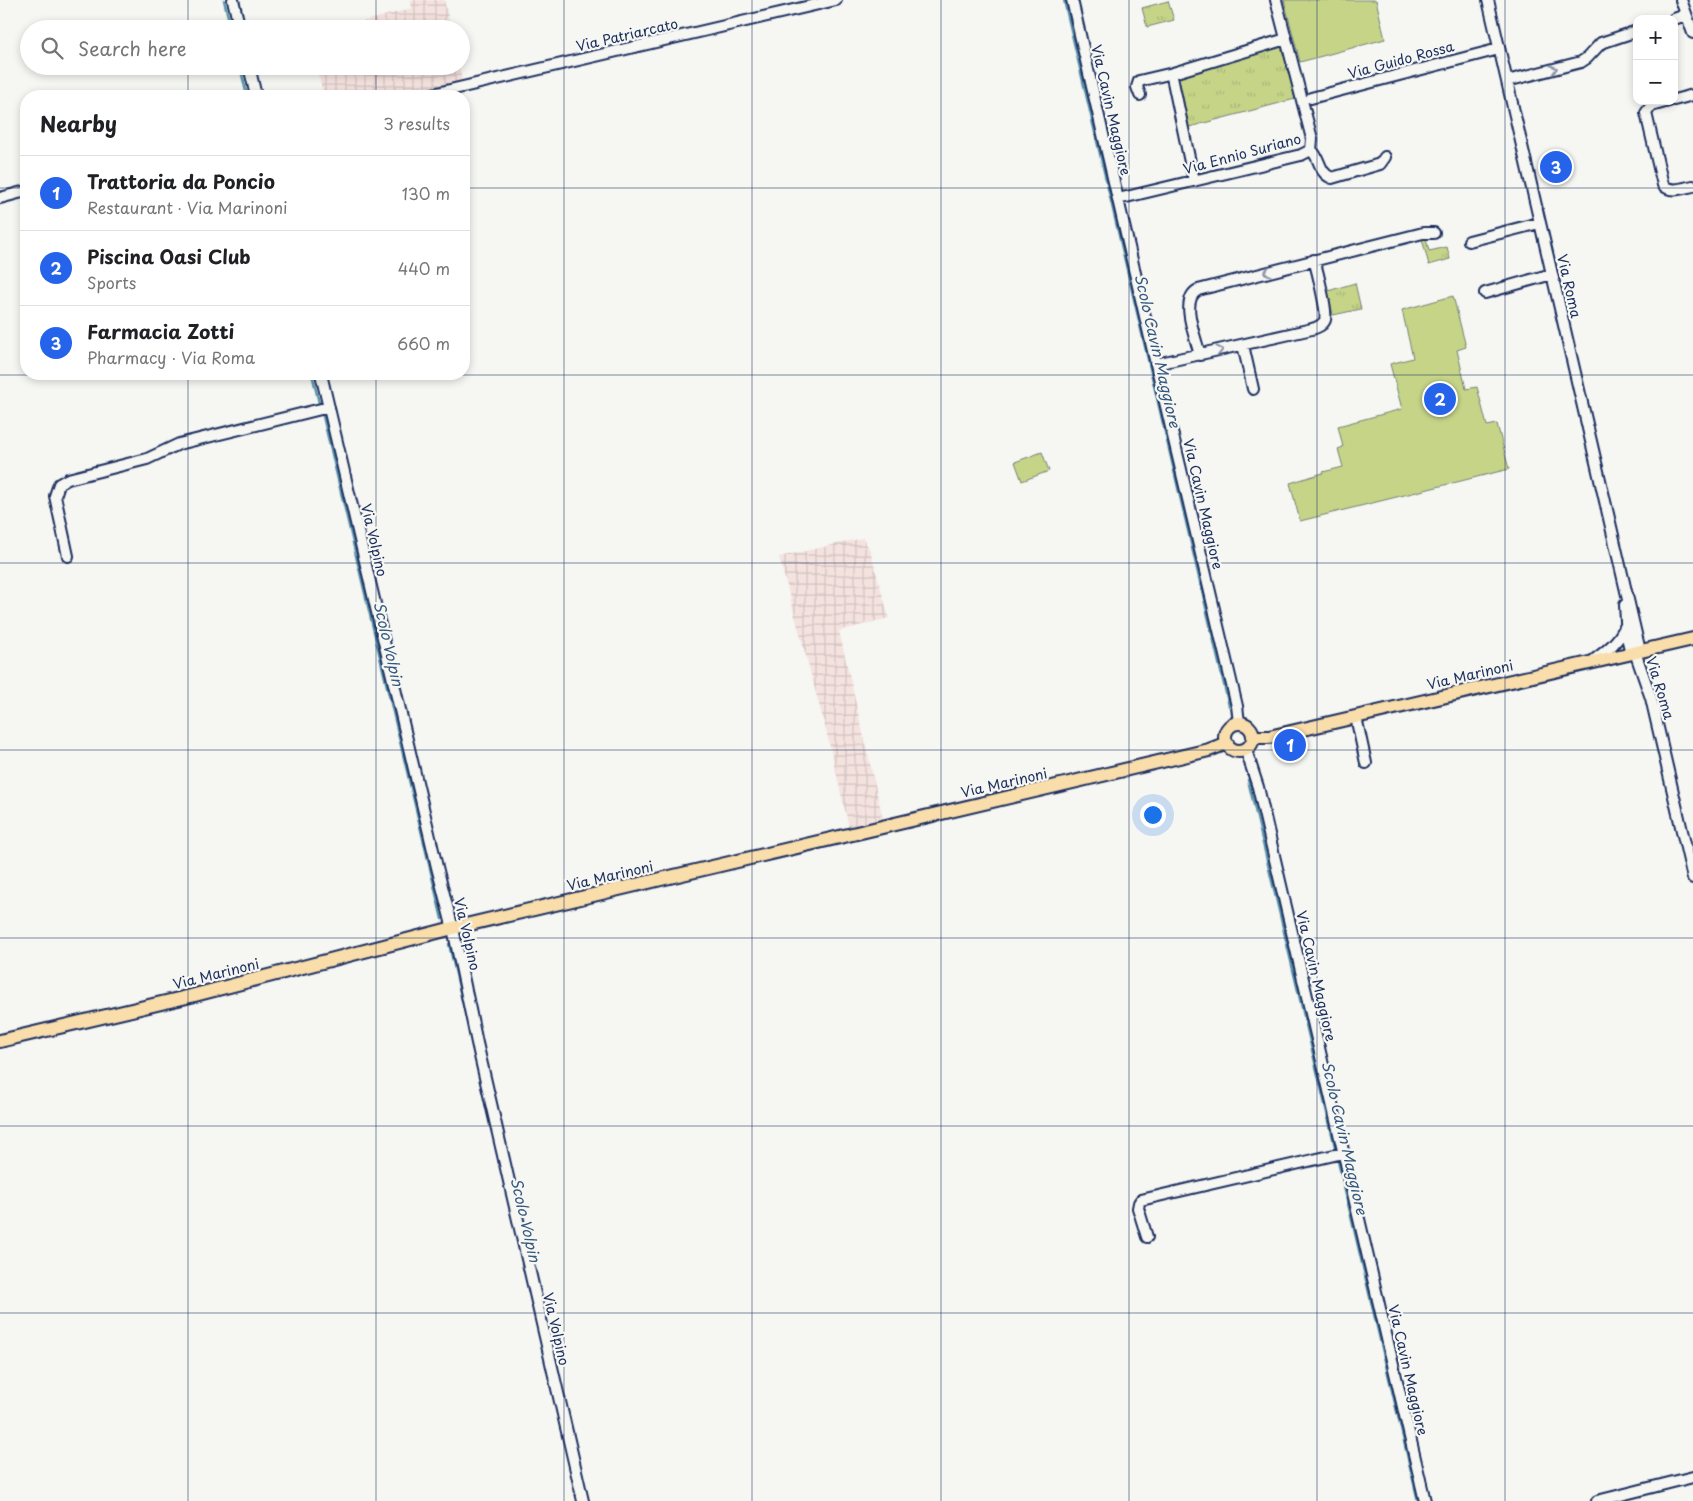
<!DOCTYPE html>
<meta charset="utf-8">
<style>
body{margin:0;font-family:"Playpen Sans",sans-serif;background:#f2f2f2;color:#202124}
.controls{position:absolute;right:15px;top:15px;display:grid;overflow:hidden;border-radius:10px;box-shadow:0 2px 8px #0003}
.controls button{width:45px;height:45px;display:grid;place-items:center;padding:0;border:0;border-bottom:1px solid #e0e0e0;background:#fff;color:#202124;font:25px sans-serif}
.you{position:absolute;left:1152px;top:814px;width:18px;height:18px;margin:-12px;border:4px solid #fff;border-radius:50%;background:#1a73e8;box-shadow:0 0 0 8px #1a73e833}
.badge{display:grid;place-items:center;width:32px;height:32px;border-radius:50%;background:#2563eb;color:#fff;font-size:16px;font-weight:700}
.pin{position:absolute;translate:-50% -50%;border:2px solid #fff;box-shadow:0 1px 5px #0006}
.list{margin:0;padding:0;list-style:none}
h2{display:flex;justify-content:space-between;align-items:center;height:65px;margin:0;padding:0 20px;font-size:21px}
h2 small{font-size:16px;font-weight:400;color:#757577}
.list li{display:grid;grid-template-columns:32px 1fr auto;gap:15px;align-items:center;box-sizing:border-box;height:75px;padding:0 20px;border-top:1px solid #e0e0e0}
.list b{display:block;font-size:19px;white-space:nowrap}
.list p{margin:0;font-size:16px;white-space:nowrap;color:#757577}
.list em{font-size:16px;font-style:normal;color:#757577}
.icon{flex:none;width:28px;height:28px;fill:none;stroke:currentColor;stroke-width:2;stroke-linecap:round;stroke-linejoin:round}
.map{position:relative;flex:none;width:1693px;height:1501px;overflow:hidden}
.search{position:absolute;background:#fff;box-shadow:0 2px 8px #0003;left:20px;top:20px;width:450px;height:55px;display:flex;align-items:center;gap:12px;box-sizing:border-box;padding:0 18px;border-radius:28px;color:#757577;font-size:19px}
.panel{position:absolute;background:#fff;box-shadow:0 2px 8px #0003;left:20px;top:90px;width:450px;height:290px;border-radius:20px}
.map>svg:first-child{display:block}
.industrial{fill:url(#industrial-grid)}
.grass{fill:url(#grass-tufts);stroke:#708273}
.garden{fill:#c6d488;stroke:#708273}
.lines{fill:none;stroke-linecap:round;stroke-linejoin:round}
.stream{stroke:#5a93ab;stroke-width:2.5}
.minor-casing{stroke:#1b2f5e;stroke-width:14}
.major-casing{stroke:#1b2f5e;stroke-width:16}
.minor{stroke:#f6f6f2;stroke-width:10}
.major{stroke:#f9ddab;stroke-width:12}
.oneway{stroke:#8892a8}
.grid{fill:none;stroke:#1b2f5e;stroke-width:1;stroke-opacity:0.55}
.labels{text-anchor:middle;stroke-width:4.5;stroke-linejoin:round;paint-order:stroke}
.street-label{font-size:14px;fill:#1b2f5e;stroke:#f6f6f2}
.water-label{font-size:15px;font-style:italic;fill:#35587e;stroke:#f6f6f2}
</style>
<div class="map">
<svg width="1693" height="1501" viewBox="0 0 1693 1501">
<defs>
<pattern id="industrial-grid" width="8" height="8" patternUnits="userSpaceOnUse" patternTransform="scale(1.25)"><rect width="8" height="8" fill="#f4e2de"/><path d="M0 4h8M4 0v8" fill="none" stroke="#d1c2c1"/></pattern>
<pattern id="grass-tufts" width="24" height="20" patternUnits="userSpaceOnUse" patternTransform="scale(1.25)"><rect width="24" height="20" fill="#c6d488"/><path d="M3 7l-1-3M5 7V3M7 7l1-3M15 17l-1-3M17 17v-4M19 17l1-3" fill="none" stroke="#aab678"/></pattern>
</defs>
<rect width="100%" height="100%" fill="#f6f6f2"/>
<filter id="ink" filterUnits="userSpaceOnUse"><feTurbulence type="fractalNoise" baseFrequency=".02" numOctaves="2"/><feDisplacementMap in="SourceGraphic" scale="10" xChannelSelector="R" yChannelSelector="G"/><feConvolveMatrix kernelMatrix="1 2 1 2 8 2 1 2 1" color-interpolation-filters="sRGB"/></filter>
<g filter="url(#ink)">
<path class="industrial" d="M410,0H444L451,29H338L412,8Z
M316,66H459L462,81L388,96H324Z
M863,538L870,550L889,618L839,631L883,819L849,827L826,730L779,557Z"/>
<path class="grass" d="M1168,1L1174,20L1147,27L1142,8Z
M1280,46L1283,50L1295,99L1189,127L1178,75Z
M1422,239H1426L1429,251L1447,247L1450,259L1429,265Z
M1355,283L1361,309L1333,315L1328,291Z"/>
<path class="garden" d="M1284,0H1376L1385,39L1300,62Z
M1453,296L1466,347L1457,350L1466,389L1477,387L1487,426L1497,424L1509,469L1300,521L1290,483L1323,473V472L1343,467L1338,449L1343,447L1338,426L1402,409L1390,364L1413,358L1402,310Z
M1042,452L1049,471L1022,481L1015,462Z"/>
<g class="lines">
<path class="stream" d="M224,0L231,29
M1064,0L1229,706
M240,66L247,96
M312,374L320,407
M322,412L442,919
M1248,780L1336,1151
M449,944L474,1052
M1337,1157L1418,1501"/>
<defs>
<path id="minor" d="M233,0L240,29
M1072,0L1156,364L1237,706L1239,722
M1488,0L1640,651
M1681,0L1693,33
M1674,19L1686,15
M249,66L256,96
M1507,81L1581,62L1587,58L1601,43L1637,31
M1140,95L1137,87L1139,81L1173,73
M424,96L836,0
M1311,98L1499,49
M1674,100L1693,95
M1669,101L1651,106L1646,113L1663,185C1671,193 1683,188 1693,186
M1311,150C1321,158 1318,173 1332,178L1380,164L1385,157
M1194,181L1172,77L1173,73L1286,39
M0,198L26,191
M1118,199L1301,155L1311,150L1312,139L1276,0
M1469,241L1539,223
M1485,293L1552,274
M1243,345L1253,389
M1200,355C1196,338 1179,300 1198,290L1423,233H1434
M1156,364L1312,329C1318,327 1323,325 1325,320C1328,314 1317,269 1314,260
M321,374L437,867L454,933L477,1043L583,1501
M68,556L55,496L59,484L68,479L147,459L179,444L329,407
M1625,605L1627,637L1631,653
M1635,652L1651,698L1693,878
M1594,660C1608,650 1619,641 1626,625
M1356,717L1366,763
M1246,750L1258,787L1425,1501
M1147,1237L1138,1208L1139,1203L1141,1200L1343,1153
M1597,1501L1693,1477"/>
<path id="major" d="M1225 737a14 14 0 1 1 28 0a14 14 0 1 1-28 0Z
M1254,737H1269L1693,639
M0,1041L191,996L453,928L1209,750L1227,743"/>
</defs>
<use href="#minor" class="minor-casing"/>
<use href="#major" class="major-casing"/>
<use href="#minor" class="minor"/>
<use href="#major" class="major"/>
</g>
<defs><path id="oneway-chevron" d="M-2-3.5L2.5 0L-2 3.5" fill="none" stroke-width="1.6" stroke-linecap="round" stroke-linejoin="round" transform="scale(1.25)"/></defs>
<g class="oneway">
<use href="#oneway-chevron" transform="translate(1554 69) rotate(-15)"/>
<use href="#oneway-chevron" transform="translate(1267 272) rotate(166)"/>
<use href="#oneway-chevron" transform="translate(1220 350) rotate(-13)"/>
</g>
</g>
<path class="grid" d="M188,0V29M376,0V29M564,0V1501M752,0V1501M941,0V1501M1129,0V1501M1317,0V1501M1505,0V1501M188,66V96M376,66V96M0,188H26M464,188H1693M188,374V1501M376,374V1501M0,375H1693M0,563H1693M0,750H1693M0,938H1693M0,1126H1693M0,1313H1693"/>
<g class="labels">
<g class="street-label">
<text transform="translate(627 35) rotate(-13)" y="5">Via Patriarcato</text>
<text transform="translate(1401 60) rotate(-15)" y="5">Via Guido Rossa</text>
<text transform="translate(1111 110) rotate(77)" y="5">Via Cavin Maggiore</text>
<text transform="translate(1242 154) rotate(-15)" y="5">Via Ennio Suriano</text>
<text transform="translate(1569 286) rotate(77)" y="5">Via Roma</text>
<text transform="translate(1203 504) rotate(77)" y="5">Via Cavin Maggiore</text>
<text transform="translate(374 540) rotate(77)" y="5">Via Volpino</text>
<text transform="translate(1470 675) rotate(-13)" y="5">Via Marinoni</text>
<text transform="translate(1660 688) rotate(73)" y="5">Via Roma</text>
<text transform="translate(1004 783) rotate(-13)" y="5">Via Marinoni</text>
<text transform="translate(610 876) rotate(-13)" y="5">Via Marinoni</text>
<text transform="translate(467 934) rotate(77)" y="5">Via Volpino</text>
<text transform="translate(216 974) rotate(-14)" y="5">Via Marinoni</text>
<text transform="translate(1316 976) rotate(77)" y="5">Via Cavin Maggiore</text>
<text transform="translate(556 1329) rotate(77)" y="5">Via Volpino</text>
<text transform="translate(1408 1370) rotate(77)" y="5">Via Cavin Maggiore</text>
</g>
<g class="water-label">
<text transform="translate(1157 351) rotate(77)" y="5">Scolo Cavin Maggiore</text>
<text transform="translate(388 644) rotate(77)" y="5">Scolo Volpin</text>
<text transform="translate(1344 1138) rotate(77)" y="5">Scolo Cavin Maggiore</text>
<text transform="translate(525 1220) rotate(77)" y="5">Scolo Volpin</text>
</g>
</g>
</svg>
<div class="controls">
<button>+</button>
<button>−</button>
</div>
<div class="you"></div>
<div class="pin badge" style="left:1290px;top:745px">1</div>
<div class="pin badge" style="left:1440px;top:399px">2</div>
<div class="pin badge" style="left:1556px;top:167px">3</div>
<div class="search"><svg class="icon" aria-label="search" viewBox="0 0 24 24"><circle cx="10" cy="10" r="6"/><path d="M15 15l6 6"/></svg>Search here</div>
<section class="panel">
<h2>Nearby<small>3 results</small></h2>
<ul class="list">
<li><span class="badge">1</span><div><b>Trattoria da Poncio</b><p>Restaurant · Via Marinoni</p></div><em>130 m</em></li>
<li><span class="badge">2</span><div><b>Piscina Oasi Club</b><p>Sports</p></div><em>440 m</em></li>
<li><span class="badge">3</span><div><b>Farmacia Zotti</b><p>Pharmacy · Via Roma</p></div><em>660 m</em></li>
</ul>
</section>
</div>
